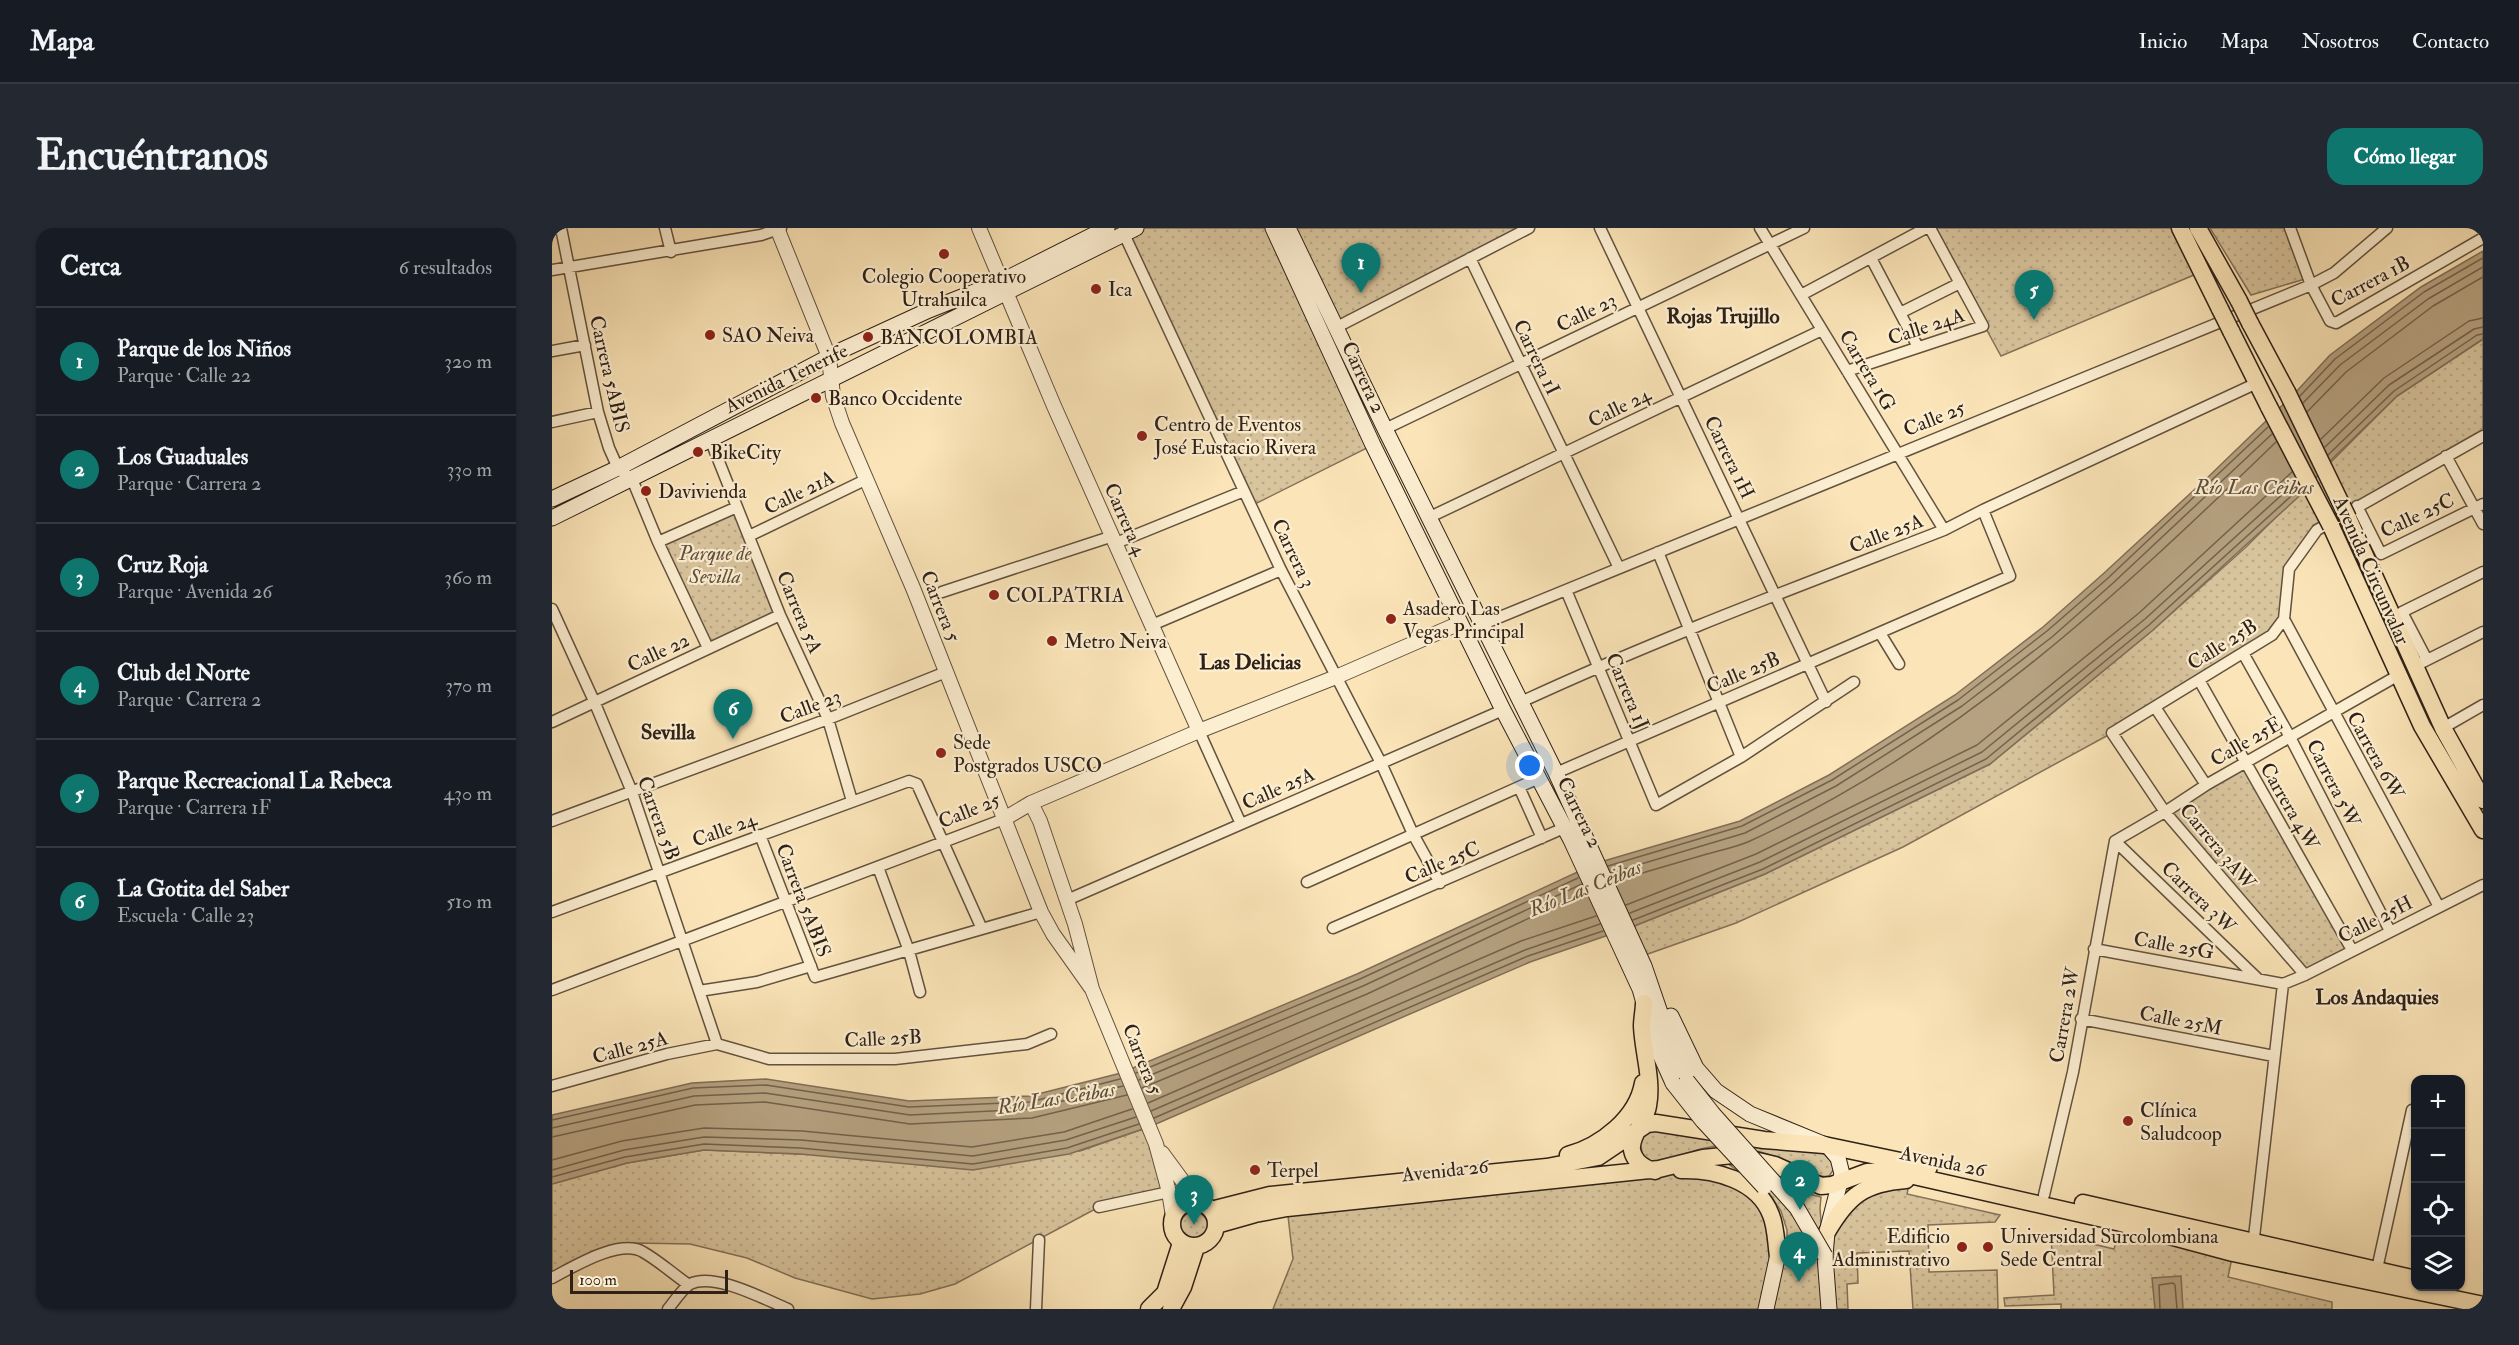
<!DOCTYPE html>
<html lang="es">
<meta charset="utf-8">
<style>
body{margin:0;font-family:"IM FELL Double Pica",serif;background:#242831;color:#f1f3f6}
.controls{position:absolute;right:18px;bottom:18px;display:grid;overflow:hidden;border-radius:12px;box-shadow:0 2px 4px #0004}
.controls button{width:54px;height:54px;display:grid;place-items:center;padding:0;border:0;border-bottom:2px solid #363941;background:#171b24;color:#f1f3f6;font:30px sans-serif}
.scale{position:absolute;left:18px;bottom:15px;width:158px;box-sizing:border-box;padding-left:6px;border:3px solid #2f2117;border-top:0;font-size:16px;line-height:21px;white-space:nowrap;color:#2f2117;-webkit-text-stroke:4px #fceed1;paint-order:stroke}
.you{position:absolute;left:978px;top:538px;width:21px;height:21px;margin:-15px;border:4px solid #fff;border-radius:50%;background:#1a73e8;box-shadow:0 0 0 9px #1a73e833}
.badge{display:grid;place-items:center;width:39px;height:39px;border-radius:50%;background:#0f766e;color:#fff;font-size:20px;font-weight:700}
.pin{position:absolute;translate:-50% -50px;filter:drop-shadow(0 2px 3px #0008)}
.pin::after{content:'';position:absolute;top:32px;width:21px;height:18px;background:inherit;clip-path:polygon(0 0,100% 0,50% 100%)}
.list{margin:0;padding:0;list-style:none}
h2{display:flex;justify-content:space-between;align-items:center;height:78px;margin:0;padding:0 24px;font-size:26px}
h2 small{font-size:20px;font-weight:400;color:#9ea1a6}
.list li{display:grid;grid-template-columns:39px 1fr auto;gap:18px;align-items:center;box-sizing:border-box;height:108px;padding:0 24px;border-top:2px solid #363941}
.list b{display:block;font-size:22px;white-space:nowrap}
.list p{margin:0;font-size:20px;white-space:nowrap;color:#9ea1a6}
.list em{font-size:20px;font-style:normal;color:#9ea1a6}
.icon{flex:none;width:33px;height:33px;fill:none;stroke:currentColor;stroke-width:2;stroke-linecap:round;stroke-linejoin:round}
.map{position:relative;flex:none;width:1931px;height:1081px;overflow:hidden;border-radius:18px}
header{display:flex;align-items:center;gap:36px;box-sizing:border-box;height:84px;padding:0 30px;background:#171b24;border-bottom:2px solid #363941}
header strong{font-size:28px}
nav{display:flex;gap:33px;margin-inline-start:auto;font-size:21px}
.intro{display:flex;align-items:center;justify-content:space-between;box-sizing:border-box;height:144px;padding:0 36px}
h1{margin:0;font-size:42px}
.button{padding:15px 27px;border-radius:18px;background:#0f766e;color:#fff;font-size:21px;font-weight:700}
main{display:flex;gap:36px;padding:0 36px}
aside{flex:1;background:#171b24;border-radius:18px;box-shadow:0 2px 4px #0004}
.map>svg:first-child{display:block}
.grass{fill:url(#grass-dots);stroke:#84725a;stroke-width:1.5}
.water{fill:#b6a281;stroke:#806e57;stroke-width:1.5}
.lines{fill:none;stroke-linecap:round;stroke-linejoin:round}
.shore{stroke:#72624c;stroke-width:1.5}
.minor-casing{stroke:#62523f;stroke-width:13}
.tertiary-casing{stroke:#62523f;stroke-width:16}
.secondary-casing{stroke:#2f2117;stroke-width:17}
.primary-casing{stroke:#2f2117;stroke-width:19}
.minor{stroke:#fceed1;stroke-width:10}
.tertiary{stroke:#fceed1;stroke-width:14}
.secondary{stroke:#fceed1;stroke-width:15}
.primary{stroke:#fbe5b8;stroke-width:16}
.secondary-bridge-casing{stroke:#2f2117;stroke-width:17;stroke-linecap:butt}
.primary-bridge-casing{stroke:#2f2117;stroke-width:19;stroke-linecap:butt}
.secondary-bridge{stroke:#fceed1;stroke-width:15}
.primary-bridge{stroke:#fbe5b8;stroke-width:16}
.poi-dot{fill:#8f2418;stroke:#fceed1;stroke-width:2}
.labels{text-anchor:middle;stroke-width:4.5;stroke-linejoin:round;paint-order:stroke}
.poi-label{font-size:20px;fill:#2f2117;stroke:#fceed1;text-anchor:start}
.street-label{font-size:20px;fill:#2f2117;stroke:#fceed1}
.park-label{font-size:20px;font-style:italic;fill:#62523f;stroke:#fceed1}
.neighbourhood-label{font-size:21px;font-weight:bold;fill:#2f2117;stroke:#fceed1}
.water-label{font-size:21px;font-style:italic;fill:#5e4e3c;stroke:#fceed1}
</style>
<header>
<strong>Mapa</strong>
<nav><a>Inicio</a><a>Mapa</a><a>Nosotros</a><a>Contacto</a></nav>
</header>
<div class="intro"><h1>Encuéntranos</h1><a class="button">Cómo llegar</a></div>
<main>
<aside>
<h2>Cerca<small>6 resultados</small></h2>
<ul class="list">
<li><span class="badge">1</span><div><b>Parque de los Niños</b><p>Parque · Calle 22</p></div><em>320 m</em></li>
<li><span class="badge">2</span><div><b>Los Guaduales</b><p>Parque · Carrera 2</p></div><em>330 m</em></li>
<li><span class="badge">3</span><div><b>Cruz Roja</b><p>Parque · Avenida 26</p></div><em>360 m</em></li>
<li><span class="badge">4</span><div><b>Club del Norte</b><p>Parque · Carrera 2</p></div><em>370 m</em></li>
<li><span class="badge">5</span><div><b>Parque Recreacional La Rebeca</b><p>Parque · Carrera 1F</p></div><em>430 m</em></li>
<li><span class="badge">6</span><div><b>La Gotita del Saber</b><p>Escuela · Calle 23</p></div><em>510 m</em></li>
</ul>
</aside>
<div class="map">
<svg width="1931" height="1081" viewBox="0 0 1931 1081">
<defs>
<pattern id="grass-dots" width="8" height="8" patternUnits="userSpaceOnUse" patternTransform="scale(1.5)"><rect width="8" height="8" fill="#d8c49d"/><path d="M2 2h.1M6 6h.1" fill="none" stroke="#baa886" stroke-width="1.8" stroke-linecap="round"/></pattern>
</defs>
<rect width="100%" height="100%" fill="#fbe5b8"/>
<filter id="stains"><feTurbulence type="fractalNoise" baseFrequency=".00333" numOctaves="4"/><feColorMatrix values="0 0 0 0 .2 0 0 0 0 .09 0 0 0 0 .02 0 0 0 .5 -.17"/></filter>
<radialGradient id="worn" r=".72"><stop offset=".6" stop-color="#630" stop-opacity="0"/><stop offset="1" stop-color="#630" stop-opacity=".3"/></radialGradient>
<path class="grass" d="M584,0H721L821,217L699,278L572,6Z
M736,0H976L785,99Z
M1379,0H1628L1649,44L1449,128Z
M1658,0H1736L1753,51L1699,67Z
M1931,111V209L1778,293L1737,341L1732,391L1720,407L1560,505L1351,619L1184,695L1090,728L1077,700L1213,646L1438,536L1601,402L1693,320L1845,168Z
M185,279L228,387L156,420L106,314Z
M1693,535L1800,721L1752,745L1614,581Z
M597,899L617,964L547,979L403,1056L368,1066L320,1071L243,1050L195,1030L138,1016L82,1015L52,1020L0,1045V956L75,935L152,922L248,926L528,923Z
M1106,901L1270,924L1280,934L1282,941L1277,948C1261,951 1242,936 1226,930C1211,924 1192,919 1176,918C1149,916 1126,931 1100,934L1091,928L1088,915L1092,905Z
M1176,936L1219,946L1257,966L1269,969L1268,980L1271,1024L1300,972L1359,947L1355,966L1448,987L1443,994L1376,997L1377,1044L1445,1042L1446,1081H1361L1357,1023L1305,1025L1306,1055L1295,1056L1296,1081H721L741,1031L736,988L1139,942L1210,971L1226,1027L1235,1015V1002L1229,983L1217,965Z
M628 998a14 14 0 1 1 28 0a14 14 0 1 1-28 0Z
M1569,995L1681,1025L1676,1049L1780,1074V1081H1509V1076L1453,1078L1452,1070L1502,1067L1499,1006L1562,1021Z"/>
<path class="water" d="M1931,23V111L1845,168L1775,236L1755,261L1601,402L1438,536L1213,646L1077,700L978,734L597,899L517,926L421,942L248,926L152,922L75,935L0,956V887L140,855L214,851L357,873L478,868L569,845L805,746L1045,635L1188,593L1277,547L1403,467L1491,399L1551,346L1654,251L1743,165L1778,127L1869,59Z
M1629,1048L1631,1081H1603L1600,1050Z"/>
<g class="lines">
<path class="shore" d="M1748,168L1783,131L1872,64L1931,30
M1751,175L1788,137L1876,71L1931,39
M1755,184L1794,144L1881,78L1931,49
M1769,211L1832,150L1917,93L1931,90
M1773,219L1837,157L1922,101L1931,99
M1776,227L1842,163L1925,107L1931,106
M1056,638L1190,598L1280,552L1406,472L1495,403L1555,351L1716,199
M1059,645L1193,605L1284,558L1410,478L1500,409L1560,356L1720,206
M1063,653C1094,644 1124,635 1155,626C1169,622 1185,619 1198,613C1402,520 1565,368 1724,214
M1074,677L1204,626L1425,517L1587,385L1740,244
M1078,685L1208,634L1430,524L1593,391L1745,253
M1081,692L1211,641L1434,531L1597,397L1748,260
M584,845L808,751L1026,650
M587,852L811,758L1030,656
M590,860L815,766L1033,664
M596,875L969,713L1044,688
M599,883L973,722L1048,696
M602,890L976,728L1051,703
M0,892L141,860L214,857L357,879L478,874L568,851
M0,900L142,868L213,865L358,887L479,881L571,858
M0,909L143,877L213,874L358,896L480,890L575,867
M0,932L70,913L152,900L250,903L420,919L512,904L580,881
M0,942L72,922L152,909L249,912L421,928L514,912L584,889
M0,949L73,929L152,916L248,920L421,936L515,920L587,896
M1608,1081L1607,1057L1621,1055L1623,1057L1625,1081"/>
<defs>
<path id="minor" d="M9,0L46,184L57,220L66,240L80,251L106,314L156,420
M113,0L119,24
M1048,0L1274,474
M1208,0L1392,302
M1738,0L1759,57L1778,93L1784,95L1931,10
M572,6L729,342L829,535L861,606L888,655
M918,30L1067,340
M1319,30L1366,119
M0,42L209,7L229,0
M1249,67L1374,0
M1348,85L1408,55
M785,99L977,0
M0,123L33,117
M1295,143L1431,98L1378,0
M0,194L46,184
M833,201L1252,0
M158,211L228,387L276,491L300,573
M1894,228L1931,296
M1805,278L1829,326L1931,276
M878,289L1270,102
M197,308L313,252
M106,314L185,279
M564,315L692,263
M1106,324L1189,529
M1014,362L1104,577L1189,529L1302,454
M390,364L561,308
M0,381L42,473L80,564L165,816
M1732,391L1887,679
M931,396L1759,57L1782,45L1835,0
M600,397L729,342
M1328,405L1347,436
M1691,425L1738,509L1838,703
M1875,432L1850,384L1931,344
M1869,435L1931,404
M1647,452L1800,722
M969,474C1107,410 1250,357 1392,302L1431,282L1705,155
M1603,479L1654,557
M0,494L228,387
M1891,500L1931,477
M647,503L689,596
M1004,545L1458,348L1431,282
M967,559L990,610
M0,593L276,491L394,444
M208,607L263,749L489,684
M1563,613L1613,584L1654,557L1845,448
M1563,613L1706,751
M326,639L357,723L368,764
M755,654L987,550
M515,672L951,482
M0,684L357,553L365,556L430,701
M781,700L1012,600
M1542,721L1731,756
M1753,747L1613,584L1560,505L1720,407L1732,391L1737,341L1765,302L1931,208
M1731,756L1753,747L1931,657
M0,762L452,591
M147,763L205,754L259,738
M1529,791L1722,828
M0,858L115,826L165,816L217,831H343L475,816L499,806
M1492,967L1521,844L1563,613
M547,979L617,964
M1701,1018L1731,756
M1825,1041L1860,882
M0,1050C21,1039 68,1010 91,1024C107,1033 121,1046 137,1057
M116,1081C122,1074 130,1061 138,1056C162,1044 212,1071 236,1081
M484,1081L487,1012"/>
<path id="tertiary" d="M225,0L277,129L281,168L290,195L361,360L489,684L501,706L540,761
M427,0L502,178L647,503
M479,575L488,593L523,696L540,761L604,916L617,964L621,988
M452,591L479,575L647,503L784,449L908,395
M610,925L646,974"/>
<path id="secondary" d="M721,0L821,217L951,482L1019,612L1088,761L1104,817L1121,855
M736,0L833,201L1004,545L1092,738L1124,831L1135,853
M0,271L66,240L290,122L377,82L450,53L555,0
M0,290L584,0
M1119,788L1144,840L1164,863L1198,886L1276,918L1286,930L1290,946L1275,1004L1273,1028L1277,1081
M1214,1081L1228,1017"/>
<path id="primary" d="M1628,0L1668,81
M1646,0L1687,73
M1698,95L1735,164
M1679,103L1717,179
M1796,290L1891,500L1931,572
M1779,298L1870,498L1931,602
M1092,775C1092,782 1090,791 1090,798C1091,824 1101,852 1096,878C1094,893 1078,907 1080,922C1082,933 1092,941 1103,943
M1016,927C1049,918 1085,890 1091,855
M1129,942C1162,941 1206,952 1219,987C1224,999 1224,1015 1226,1028
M620 996a22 22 0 1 1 44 0a22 22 0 1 1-44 0Z
M1531,975L1864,1051
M659,982L718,967L995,939L1046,929L1095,896L1104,895L1212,912L1272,917L1377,939
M664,997L703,986L735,980L1107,941L1151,930L1181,927L1223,937L1269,958L1280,957L1315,944L1340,943L1569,995L1681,1025L1931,1077
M1275,1004C1296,968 1312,955 1354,952
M597,1081L613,1065L629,1015
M619,1081L631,1059L644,1019"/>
</defs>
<use href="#minor" class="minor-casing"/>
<use href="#tertiary" class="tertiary-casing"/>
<use href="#secondary" class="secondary-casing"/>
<use href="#primary" class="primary-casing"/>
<use href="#minor" class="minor"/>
<use href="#tertiary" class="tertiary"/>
<use href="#secondary" class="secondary"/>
<use href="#primary" class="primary"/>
<defs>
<path id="secondary-bridge" d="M1135,853L1161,886L1245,980L1273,1028
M1121,855L1151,893L1212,959"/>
<path id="primary-bridge" d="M1687,73L1698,95
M1668,81L1679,103
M1735,164L1796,290
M1717,179L1779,298"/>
</defs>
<use href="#secondary-bridge" class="secondary-bridge-casing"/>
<use href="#primary-bridge" class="primary-bridge-casing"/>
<use href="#secondary-bridge" class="secondary-bridge"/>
<use href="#primary-bridge" class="primary-bridge"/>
</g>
<g class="poi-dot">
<circle cx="392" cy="26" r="6"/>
<circle cx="544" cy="61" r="6"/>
<circle cx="158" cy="107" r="6"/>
<circle cx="316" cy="109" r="6"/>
<circle cx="264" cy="170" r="6"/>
<circle cx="590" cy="208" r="6"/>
<circle cx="146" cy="224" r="6"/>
<circle cx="94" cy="263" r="6"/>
<circle cx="442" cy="367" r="6"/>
<circle cx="839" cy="391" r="6"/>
<circle cx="500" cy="413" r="6"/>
<circle cx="389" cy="525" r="6"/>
<circle cx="1576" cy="893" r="6"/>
<circle cx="703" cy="942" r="6"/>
<circle cx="1410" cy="1019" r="6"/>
<circle cx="1436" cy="1019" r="6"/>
</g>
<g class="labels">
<g class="poi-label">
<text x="392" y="55" text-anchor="middle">Colegio Cooperativo<tspan x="392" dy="23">Utrahuilca</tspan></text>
<text x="556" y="68">Ica</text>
<text x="170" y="114">SAO Neiva</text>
<text x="328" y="116">BANCOLOMBIA</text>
<text x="276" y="177">Banco Occidente</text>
<text x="602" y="203">Centro de Eventos<tspan x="602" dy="23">José Eustacio Rivera</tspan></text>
<text x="158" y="231">BikeCity</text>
<text x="106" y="270">Davivienda</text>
<text x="454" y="374">COLPATRIA</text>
<text x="851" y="387">Asadero Las<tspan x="851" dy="23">Vegas Principal</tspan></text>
<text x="512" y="420">Metro Neiva</text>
<text x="401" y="521">Sede<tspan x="401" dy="23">Postgrados USCO</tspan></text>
<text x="1588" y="889">Clínica<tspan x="1588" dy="23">Saludcoop</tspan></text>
<text x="715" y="949">Terpel</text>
<text x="1398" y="1015" text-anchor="end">Edificio<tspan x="1398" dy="23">Administrativo</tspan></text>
<text x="1448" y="1015">Universidad Surcolombiana<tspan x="1448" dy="23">Sede Central</tspan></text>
</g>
<g class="street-label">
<text transform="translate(1818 53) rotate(-28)" y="7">Carrera 1B</text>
<text transform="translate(1034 84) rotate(-26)" y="7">Calle 23</text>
<text transform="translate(1374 98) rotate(-18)" y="7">Calle 24A</text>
<text transform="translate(985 129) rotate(64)" y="7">Carrera 1I</text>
<text transform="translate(1316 142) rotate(59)" y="7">Carrera 1G</text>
<text transform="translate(58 146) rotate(77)" y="7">Carrera 5ABIS</text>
<text transform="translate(812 149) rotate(65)" y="7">Carrera 2</text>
<text transform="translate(234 150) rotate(-26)" y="7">Avenida Tenerife</text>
<text transform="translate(1067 179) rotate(-26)" y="7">Calle 24</text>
<text transform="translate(1382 190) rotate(-22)" y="7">Calle 25</text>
<text transform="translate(1178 229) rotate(64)" y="7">Carrera 1H</text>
<text transform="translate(247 264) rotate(-26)" y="7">Calle 21A</text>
<text transform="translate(1865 287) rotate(-25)" y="7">Calle 25C</text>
<text transform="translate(574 291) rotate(66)" y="7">Carrera 4</text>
<text transform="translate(1334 305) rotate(-21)" y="7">Calle 25A</text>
<text transform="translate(742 325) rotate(64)" y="7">Carrera 3</text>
<text transform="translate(1820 342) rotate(66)" y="7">Avenida Circunvalar</text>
<text transform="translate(389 378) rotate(68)" y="7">Carrera 5</text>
<text transform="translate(248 384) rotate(67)" y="7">Carrera 5A</text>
<text transform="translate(1670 416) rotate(-32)" y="7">Calle 25B</text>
<text transform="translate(106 424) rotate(-25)" y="7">Calle 22</text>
<text transform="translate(1191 444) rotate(-23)" y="7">Calle 25B</text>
<text transform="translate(1076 463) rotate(67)" y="7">Carrera 1J</text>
<text transform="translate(258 478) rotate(-21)" y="7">Calle 23</text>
<text transform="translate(1694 513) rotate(-30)" y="7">Calle 25E</text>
<text transform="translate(1824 527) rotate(61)" y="7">Carrera 6W</text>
<text transform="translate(1782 555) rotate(63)" y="7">Carrera 5W</text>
<text transform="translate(726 560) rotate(-24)" y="7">Calle 25A</text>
<text transform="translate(1738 578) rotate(60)" y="7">Carrera 4W</text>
<text transform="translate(417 582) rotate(-22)" y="7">Calle 25</text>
<text transform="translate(1028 584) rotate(64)" y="7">Carrera 2</text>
<text transform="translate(107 590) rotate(70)" y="7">Carrera 5B</text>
<text transform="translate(172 601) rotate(-20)" y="7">Calle 24</text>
<text transform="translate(1666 618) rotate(50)" y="7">Carrera 3AW</text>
<text transform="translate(890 634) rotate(-23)" y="7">Calle 25C</text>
<text transform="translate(1647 669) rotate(44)" y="7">Carrera 3W</text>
<text transform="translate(252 672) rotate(69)" y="7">Carrera 5ABIS</text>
<text transform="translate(1823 691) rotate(-27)" y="7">Calle 25H</text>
<text transform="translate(1622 717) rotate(10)" y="7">Calle 25G</text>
<text transform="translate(1512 787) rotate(-80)" y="7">Carrera 2W</text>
<text transform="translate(1629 792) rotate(11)" y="7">Calle 25M</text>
<text transform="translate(331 810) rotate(-3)" y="7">Calle 25B</text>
<text transform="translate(78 819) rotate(-15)" y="7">Calle 25A</text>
<text transform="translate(591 831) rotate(68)" y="7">Carrera 5</text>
<text transform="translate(1391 933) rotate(12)" y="7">Avenida 26</text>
<text transform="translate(893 942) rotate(-6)" y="7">Avenida 26</text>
</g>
<g class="park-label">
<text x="163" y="332">Parque de<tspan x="163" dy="23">Sevilla</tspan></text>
</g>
<g class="neighbourhood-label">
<text x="1171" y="95">Rojas Trujillo</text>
<text x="698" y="441">Las Delicias</text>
<text x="116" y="511">Sevilla</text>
<text x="1825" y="776">Los Andaquies</text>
</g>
<g class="water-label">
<text x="1702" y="266">Río Las Ceibas</text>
<text transform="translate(1033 660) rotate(-22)" y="7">Río Las Ceibas</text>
<text transform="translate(504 870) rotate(-9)" y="7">Río Las Ceibas</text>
</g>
</g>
<rect width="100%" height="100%" filter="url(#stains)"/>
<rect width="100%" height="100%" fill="url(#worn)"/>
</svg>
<div class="controls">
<button>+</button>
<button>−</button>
<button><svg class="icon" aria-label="locate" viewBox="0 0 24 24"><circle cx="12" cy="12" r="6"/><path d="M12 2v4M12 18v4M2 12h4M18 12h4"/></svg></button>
<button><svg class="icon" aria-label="layers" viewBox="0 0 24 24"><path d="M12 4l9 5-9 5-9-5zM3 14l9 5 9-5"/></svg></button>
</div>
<div class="scale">100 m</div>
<div class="you"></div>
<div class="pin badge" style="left:809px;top:65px">1</div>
<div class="pin badge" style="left:1248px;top:982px">2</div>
<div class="pin badge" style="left:642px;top:997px">3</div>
<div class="pin badge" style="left:1247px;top:1054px">4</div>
<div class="pin badge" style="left:1482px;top:92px">5</div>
<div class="pin badge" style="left:181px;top:511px">6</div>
</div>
</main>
